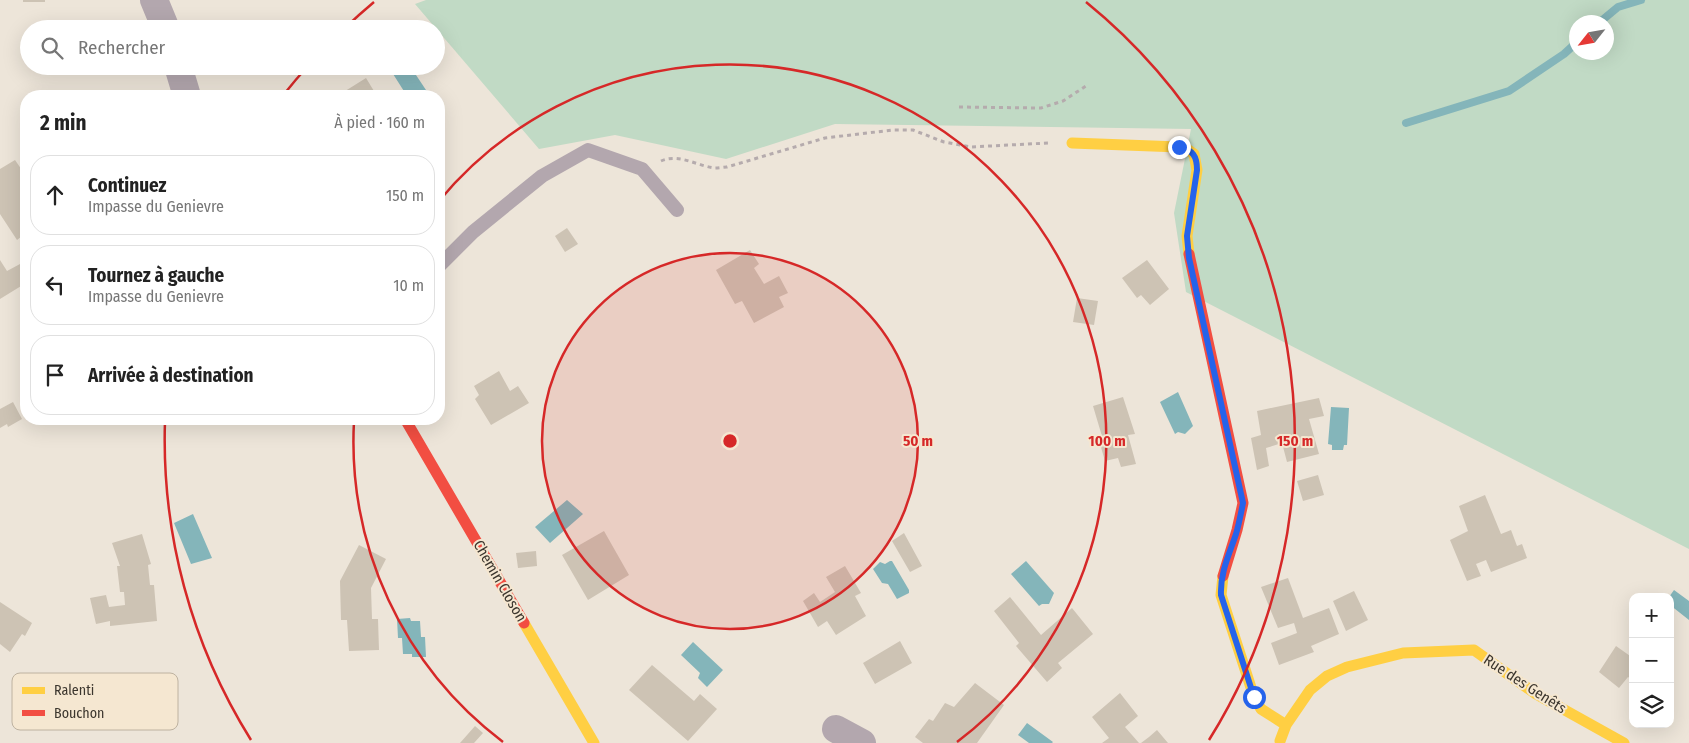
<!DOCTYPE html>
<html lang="fr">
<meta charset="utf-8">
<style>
body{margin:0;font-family:"Fira Sans Condensed",sans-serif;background:#f6f6f6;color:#222}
.controls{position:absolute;right:15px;bottom:15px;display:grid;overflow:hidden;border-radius:10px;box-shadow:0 5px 20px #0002}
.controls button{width:45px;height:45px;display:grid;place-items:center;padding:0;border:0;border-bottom:1px solid #e0e0e0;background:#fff;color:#222;font:25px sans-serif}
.compass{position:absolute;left:1569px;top:15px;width:45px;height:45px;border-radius:50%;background:#fff;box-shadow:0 5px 20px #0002;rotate:239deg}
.stop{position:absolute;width:15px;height:15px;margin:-11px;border:4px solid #2563eb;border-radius:50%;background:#fff}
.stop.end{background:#2563eb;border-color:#fff;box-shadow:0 1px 5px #0008}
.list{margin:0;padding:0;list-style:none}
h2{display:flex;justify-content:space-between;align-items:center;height:65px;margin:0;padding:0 20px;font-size:21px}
h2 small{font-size:16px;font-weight:400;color:#767676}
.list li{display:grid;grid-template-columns:32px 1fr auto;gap:15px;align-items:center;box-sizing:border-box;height:80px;margin:0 10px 10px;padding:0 10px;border:1px solid #e0e0e0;border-radius:20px}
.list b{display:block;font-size:19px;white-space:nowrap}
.list p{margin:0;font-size:16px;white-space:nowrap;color:#767676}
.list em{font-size:16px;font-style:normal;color:#767676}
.icon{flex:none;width:28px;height:28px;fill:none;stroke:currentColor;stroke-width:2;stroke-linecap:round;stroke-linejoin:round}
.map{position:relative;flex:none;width:1689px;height:743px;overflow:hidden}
.search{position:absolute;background:#fff;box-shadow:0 5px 20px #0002;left:20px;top:20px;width:425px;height:55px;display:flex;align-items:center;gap:12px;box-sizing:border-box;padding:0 18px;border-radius:28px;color:#767676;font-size:19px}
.panel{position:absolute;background:#fff;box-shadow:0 5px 20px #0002;left:20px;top:90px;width:425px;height:335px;border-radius:20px}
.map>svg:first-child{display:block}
.green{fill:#c1dac5;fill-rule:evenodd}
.water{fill:#84b5ba}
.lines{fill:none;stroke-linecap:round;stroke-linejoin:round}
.stream{stroke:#84b5ba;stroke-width:8}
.building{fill:#cdc3b4}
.path{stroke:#b5abad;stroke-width:3;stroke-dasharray:4 4;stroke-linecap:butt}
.lane{stroke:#b3a7ae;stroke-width:14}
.street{stroke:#b3a7ae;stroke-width:28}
.slow{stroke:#ffcf43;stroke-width:11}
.jam{stroke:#f24e42;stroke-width:11}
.route{stroke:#2563eb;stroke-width:6}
.ring{fill:none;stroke:#d62828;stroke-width:2.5}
.labels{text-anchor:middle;stroke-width:4;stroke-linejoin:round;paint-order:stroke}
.street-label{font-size:15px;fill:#3c362e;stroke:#f5e7d1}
.key{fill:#f5e7d1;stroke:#beb2a0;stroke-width:1}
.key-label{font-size:14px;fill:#3c362e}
.centre{fill:#d62828;stroke:#f5e7d1;stroke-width:2.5}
.ring-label{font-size:15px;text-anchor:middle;font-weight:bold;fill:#d62828;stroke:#f5e7d1;stroke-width:4;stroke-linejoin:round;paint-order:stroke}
</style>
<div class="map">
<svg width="1689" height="743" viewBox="0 0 1689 743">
<rect width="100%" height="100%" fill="#ede5d9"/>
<path class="green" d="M426,0H1689V549L1186,292L1174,213L1191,129L835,124L726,159L615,135L539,149L415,4ZM1576,22H1606V52H1576Z"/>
<path class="water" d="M388,66H410L430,96H407Z
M1178,392L1193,426L1185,434L1178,432L1175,434L1160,402Z
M1331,407L1349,408L1347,445H1344L1343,450H1332V445L1328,444Z
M567,500L583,514L550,543L535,527Z
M193,514L212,558L191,564L174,523Z
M890,561H892L909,590V593L897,599L888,584L882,583L873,569L880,562L885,564Z
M1026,561L1054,593L1049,604H1042L1039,606L1011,574Z
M1674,590L1689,601V620L1670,605V597H1669Z
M410,618L411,621H420L421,637H425L426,657H412V654H403L402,638H398L397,619Z
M693,642L723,670L707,687L698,678L700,673L681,655Z
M1027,723L1053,742L1052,743H1029L1018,735Z"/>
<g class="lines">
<path class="stream" d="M1600,22L1618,7L1641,0
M1406,123L1509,91L1564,54L1576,43"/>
</g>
<path class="building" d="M23,0H45V2H23Z
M366,78L377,96H344L342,93Z
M15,160L24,173L26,172V233L17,240L0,214V169Z
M567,228L578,244L565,252L555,236Z
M750,250L759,264L754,268L764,284L779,276L788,293L779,297L784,307L754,323L742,301L735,304L716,270Z
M0,260L7,271L20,264L26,276V283L0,299Z
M1147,260L1169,289L1150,305L1141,295L1137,298L1122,278Z
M1077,298L1098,301L1094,325L1073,322Z
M499,371L510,391L518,386L529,403L491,425L475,399L479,395L474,386Z
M1123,397L1135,434L1128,435L1136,464L1121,467L1118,458L1105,461L1100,444L1104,443L1093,406Z
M1319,398L1324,416L1309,419L1319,454L1287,462L1282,443L1266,448L1269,466L1257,470L1251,438L1261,435L1257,411Z
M13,402L22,419L8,427L7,424L0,428V409Z
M1318,475L1324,495L1303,501L1297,481Z
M1485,495L1501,534L1511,530L1517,546L1522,544L1527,558L1491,572L1486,560L1476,564L1481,576L1467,581L1450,540L1468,531L1459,506Z
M604,531L629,575L588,600L562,555Z
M904,533L922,566L910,572L892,541Z
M142,534L151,564L148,565L150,585H154L157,621L110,626V621L96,624L90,598L106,595L109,607L125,605L124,592H120L117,566H120L112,543Z
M359,545L386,559L371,588L372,619H378L379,650L349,651L347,620H341L340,581Z
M536,551L537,566L518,568L516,553Z
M845,566L861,593L855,596L866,616L836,635L827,621L818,627L803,601L814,593L820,602L835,592L826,577Z
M1288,578L1303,618L1329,608L1339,634L1311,646L1314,652L1279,665L1271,643L1297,633L1294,623L1278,628L1261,587Z
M1354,591L1368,620L1346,631L1333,601Z
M1010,597L1041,635L1072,608L1093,634L1058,663L1062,668L1047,682L1016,646L1019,643L994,611Z
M0,602L32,623L25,636L22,634L10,652L0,644Z
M900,641L912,663L875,684L863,663Z
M1616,646L1633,658V680L1628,677L1619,688L1599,672Z
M652,665L694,701L700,694L717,709L688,741L629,690Z
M975,683L1004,705L977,743H923L915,737L929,719L933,721L945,703L954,707Z
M1120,693L1138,716L1125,727L1139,743H1102L1109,738L1092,717Z
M475,726L483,733L474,743H460Z
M1157,730L1168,743H1141L1149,737Z"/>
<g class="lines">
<path class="path" d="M959,107L1041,108L1063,101L1086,86
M661,161C679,153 697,166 715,168C719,168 723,167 727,167L825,138L893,130H913L944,142L971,147L1048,143"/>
<path class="lane" d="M439,266L473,232L542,176L588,150L642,169L677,210"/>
<path class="street" d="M154,0L166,29
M178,66L187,96
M836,729L862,743"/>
<path class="slow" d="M1072,143L1179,147L1187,149L1194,154L1197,170L1187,236L1189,254
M1223,576L1221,595L1254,697L1261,709L1286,725
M524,623L594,743
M1280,741L1286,725L1310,690L1327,676L1347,667L1403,653L1474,650L1536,694L1624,743"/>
<path class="jam" d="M1189,254L1243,503L1237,530L1223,576
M405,419L524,623"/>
</g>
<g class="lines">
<path class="route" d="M1179,147C1193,150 1197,156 1197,170L1187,236L1189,258L1243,503C1241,513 1239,524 1236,534C1229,555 1220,573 1221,595L1254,697"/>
</g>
<circle cx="730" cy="441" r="188" fill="#d62828" fill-opacity=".12"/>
<g class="ring">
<circle cx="730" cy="441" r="188"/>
<path d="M503 742A377 377 0 0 1 354 421M439 201A377 377 0 1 1 957 742"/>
<path d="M251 740A565 565 0 0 1 165 421M285 93A565 565 0 0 1 307 67M345 28A565 565 0 0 1 374 2M1086 2A565 565 0 0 1 1209 740"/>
</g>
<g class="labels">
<g class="street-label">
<text transform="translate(500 581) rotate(60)" y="5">Chemin Closon</text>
<text transform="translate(1525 684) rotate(33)" y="5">Rue des Genêts</text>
</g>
</g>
<rect x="12" y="673" width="166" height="57" rx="8" class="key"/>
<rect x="22" y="687" width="23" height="7" fill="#ffcf43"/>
<rect x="22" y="710" width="23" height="6" fill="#f24e42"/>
<g class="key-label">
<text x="54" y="695">Ralenti</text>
<text x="54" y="718">Bouchon</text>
</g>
<circle cx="730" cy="441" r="8" class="centre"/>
<g class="ring-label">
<text x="918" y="446">50 m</text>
<text x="1107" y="446">100 m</text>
<text x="1295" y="446">150 m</text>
</g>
</svg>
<div class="controls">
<button>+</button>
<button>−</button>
<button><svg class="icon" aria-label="layers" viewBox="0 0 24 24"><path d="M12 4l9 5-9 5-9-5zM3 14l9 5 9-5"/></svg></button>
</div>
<svg class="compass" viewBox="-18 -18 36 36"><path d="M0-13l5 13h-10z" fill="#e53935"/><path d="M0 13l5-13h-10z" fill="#767676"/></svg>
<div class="stop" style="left:1254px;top:697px"></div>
<div class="stop end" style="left:1179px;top:147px"></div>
<div class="search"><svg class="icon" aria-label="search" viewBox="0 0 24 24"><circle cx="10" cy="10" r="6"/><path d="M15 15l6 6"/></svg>Rechercher</div>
<section class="panel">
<h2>2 min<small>À pied · 160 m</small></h2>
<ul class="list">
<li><svg class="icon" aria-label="ahead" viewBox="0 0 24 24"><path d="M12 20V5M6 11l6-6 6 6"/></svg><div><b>Continuez</b><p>Impasse du Genievre</p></div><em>150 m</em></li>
<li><svg class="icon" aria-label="left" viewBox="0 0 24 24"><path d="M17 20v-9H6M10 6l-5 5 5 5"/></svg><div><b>Tournez à gauche</b><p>Impasse du Genievre</p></div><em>10 m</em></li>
<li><svg class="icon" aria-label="arrive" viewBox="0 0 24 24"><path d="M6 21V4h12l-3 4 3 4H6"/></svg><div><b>Arrivée à destination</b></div></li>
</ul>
</section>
</div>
